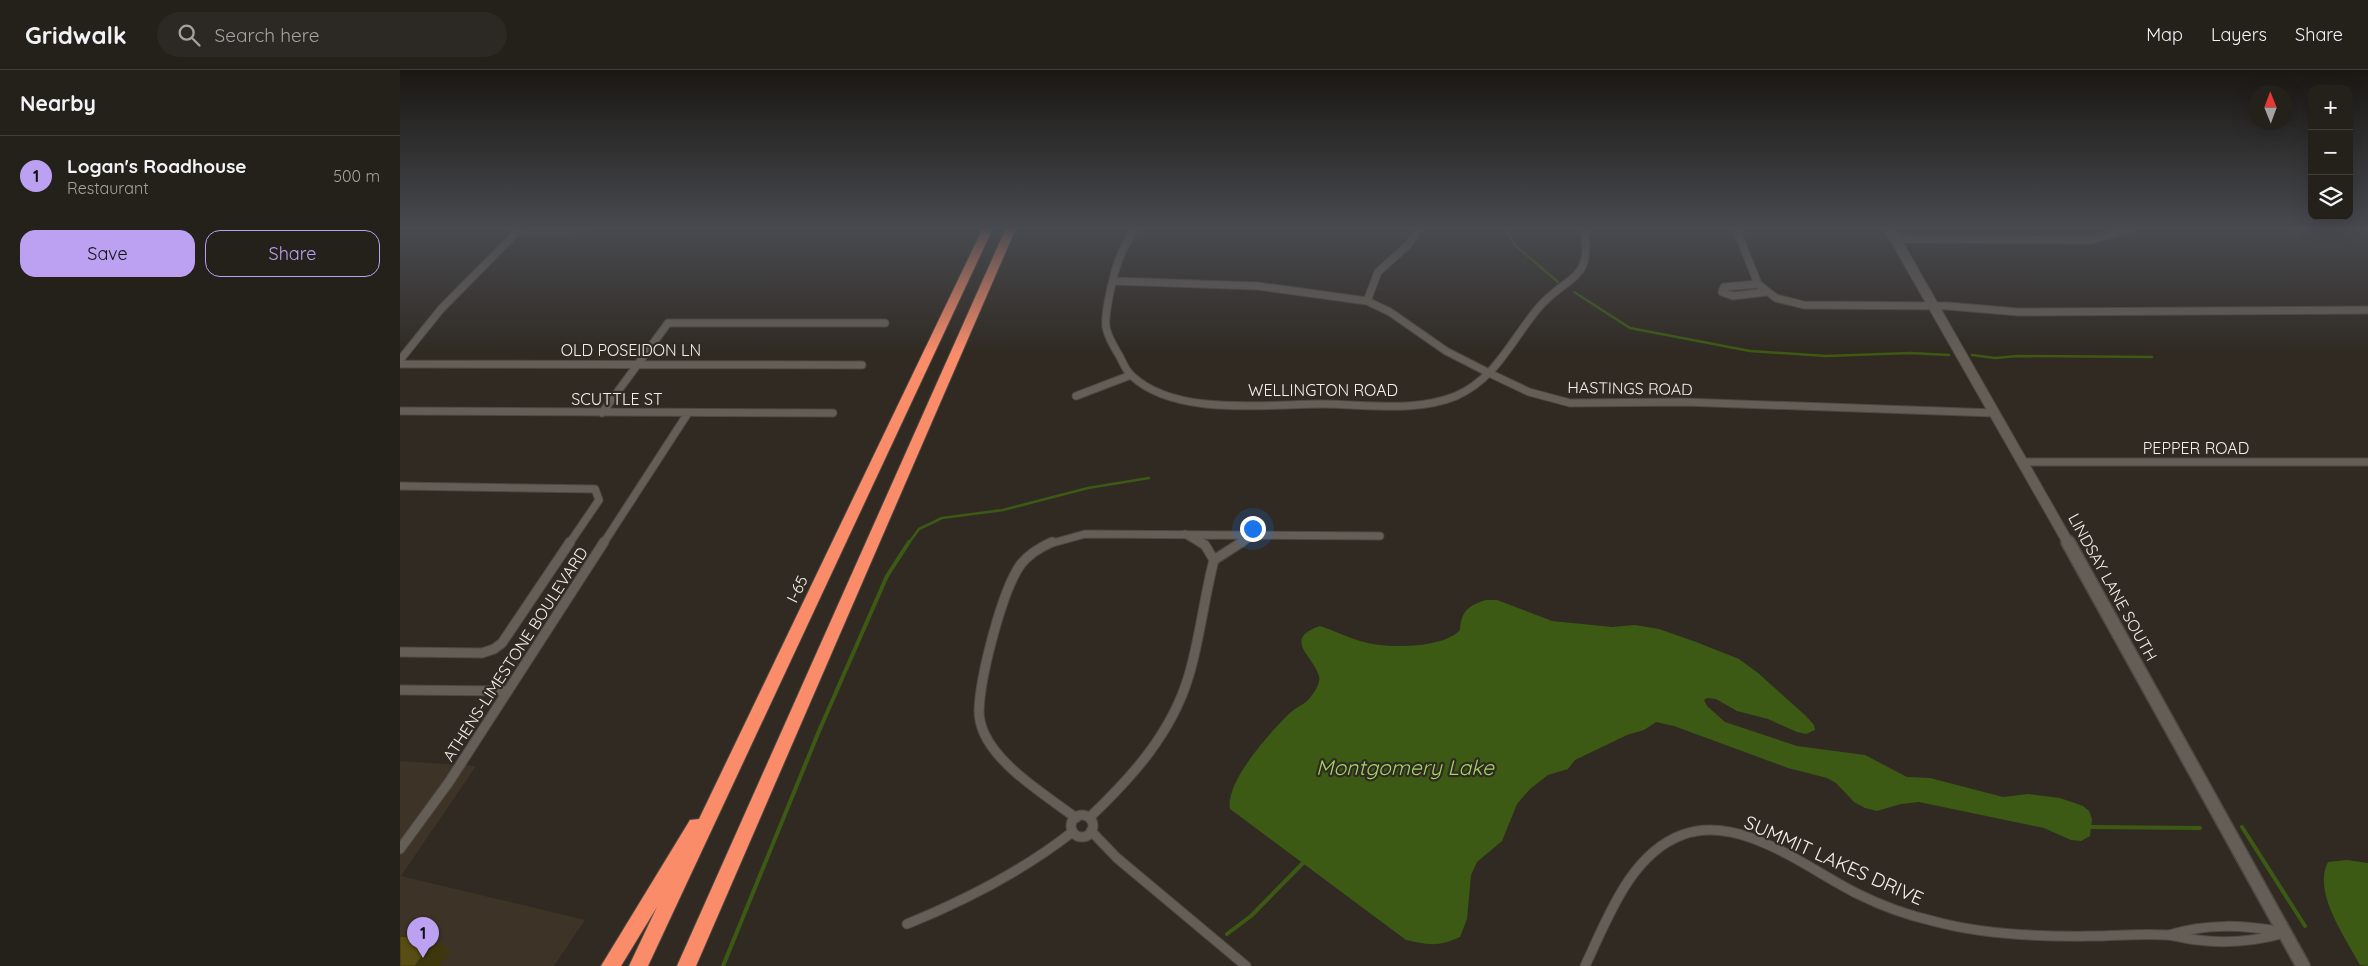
<!DOCTYPE html>
<meta charset="utf-8">
<style>
body{margin:0;font-family:Quicksand,sans-serif;background:#2c2823;color:#f1f3f6}
.controls{position:absolute;right:15px;top:15px;display:grid;overflow:hidden;border-radius:10px;box-shadow:0 5px 20px #0002}
.controls button{width:45px;height:45px;display:grid;place-items:center;padding:0;border:0;border-bottom:1px solid #413e39;background:#24201a;color:#f1f3f6;font:25px sans-serif}
.compass{position:absolute;left:1848px;top:15px;width:45px;height:45px;border-radius:50%;background:#24201a;box-shadow:0 5px 20px #0002;rotate:359deg}
.you{position:absolute;left:852px;top:458px;width:18px;height:18px;margin:-12px;border:4px solid #fff;border-radius:50%;background:#1a73e8;box-shadow:0 0 0 8px #1a73e833}
.badge{display:grid;place-items:center;width:32px;height:32px;border-radius:50%;background:#bca0f2;color:#111;font-size:16px;font-weight:700}
.pin{position:absolute;translate:-50% -41px;filter:drop-shadow(0 1px 2px #0008)}
.pin::after{content:'';position:absolute;top:26px;width:18px;height:15px;background:inherit;clip-path:polygon(0 0,100% 0,50% 100%)}
.list{margin:0;padding:0;list-style:none}
h2{display:flex;justify-content:space-between;align-items:center;height:65px;margin:0;padding:0 20px;font-size:21px}
h2 small{font-size:16px;font-weight:400;color:#a3a3a2}
.list li{display:grid;grid-template-columns:32px 1fr auto;gap:15px;align-items:center;box-sizing:border-box;height:80px;padding:0 20px;border-top:1px solid #413e39}
.list b{display:block;font-size:19px;white-space:nowrap}
.list p{margin:0;font-size:16px;white-space:nowrap;color:#a3a3a2}
.list em{font-size:16px;font-style:normal;color:#a3a3a2}
.actions{display:flex;gap:10px;padding:15px 20px}
.actions a{flex:1;padding:11px 0;border:1px solid #bca0f2;border-radius:15px;text-align:center;font-size:18px;color:#bca0f2}
.actions .main{background:#bca0f2;color:#111}
.icon{flex:none;width:28px;height:28px;fill:none;stroke:currentColor;stroke-width:2;stroke-linecap:round;stroke-linejoin:round}
.map{position:relative;flex:none;width:1968px;height:896px;overflow:hidden}
header{display:flex;align-items:center;gap:30px;box-sizing:border-box;height:70px;padding:0 25px;background:#24201a;border-bottom:1px solid #413e39}
header strong{font-size:24px}
nav{display:flex;gap:28px;margin-inline-start:auto;font-size:18px}
.search{width:350px;height:45px;background:#2c2823;display:flex;align-items:center;gap:12px;box-sizing:border-box;padding:0 18px;border-radius:28px;color:#a3a3a2;font-size:19px}
main{display:flex}
aside{flex:1;background:#24201a}
.map>svg:first-child{display:block}
.built{fill:#3e3327}
.green{fill:#6b2a39}
.water{fill:#3c5a13}
.lines{fill:none;stroke-linecap:round;stroke-linejoin:round}
.stream-far1{stroke:#3c5a13;stroke-width:2.5}
.stream{stroke:#3c5a13;stroke-width:4}
.street-far1-casing{stroke:#4d4842;stroke-width:9}
.street-casing{stroke:#4d4842;stroke-width:11}
.secondary-far1-casing{stroke:#4d4842;stroke-width:12}
.secondary-casing{stroke:#4d4842;stroke-width:16}
.highway-casing{stroke:#4d4842;stroke-width:2}
.street-far1{stroke:#655e57;stroke-width:7}
.street{stroke:#655e57;stroke-width:9}
.secondary-far1{stroke:#655e57;stroke-width:10}
.secondary{stroke:#655e57;stroke-width:13}
.highway{fill:#fa8c69;fill-rule:evenodd}
.shaded-wall{fill:#3e370d}
.building{fill:#584e13;stroke:#3e370d}
.labels{text-anchor:middle;stroke-width:4.5;stroke-linejoin:round;paint-order:stroke}
.street-label{font-size:16px;fill:#f4f0ec;stroke:#302a23}
.near-street-label{font-size:19px;fill:#f4f0ec;stroke:#302a23}
.near-water-label{font-size:21px;font-style:italic;fill:#9fd560;stroke:#302a23}
</style>
<header>
<strong>Gridwalk</strong>
<div class="search"><svg class="icon" aria-label="search" viewBox="0 0 24 24"><circle cx="10" cy="10" r="6"/><path d="M15 15l6 6"/></svg>Search here</div>
<nav><a>Map</a><a>Layers</a><a>Share</a></nav>
</header>
<main>
<aside>
<h2>Nearby<small></small></h2>
<ul class="list">
<li><span class="badge">1</span><div><b>Logan's Roadhouse</b><p>Restaurant</p></div><em>500 m</em></li>
</ul>
<div class="actions"><a class="main">Save</a><a>Share</a></div>
</aside>
<div class="map">
<svg width="1968" height="896" viewBox="0 0 1968 896">
<rect width="100%" height="100%" fill="#302a23"/>
<path class="built" d="M0,691L76,696L1,806L185,850L154,896H0Z"/>
<path class="green" d="M81,158H216C171,166 126,168 81,158Z"/>
<path class="water" d="M1086,530H1097L1152,551L1212,557L1235,555L1259,559L1296,572L1339,589L1358,603L1406,646L1414,655L1415,660L1406,664L1397,662L1368,649L1337,641L1316,629L1307,628L1304,630L1307,636L1325,652L1397,676L1465,685L1507,707L1530,708L1603,727L1628,724L1660,728L1683,736L1689,741L1692,749L1690,766L1681,771L1671,770L1644,758L1519,732L1501,734L1477,741L1465,738L1454,732L1436,713L1427,708L1388,698L1274,656L1256,652L1244,660L1227,665L1175,690L1168,699L1148,705L1130,719L1117,734L1102,771L1077,792L1071,805L1067,849L1060,867C1038,877 1029,875 1006,870L830,739C825,712 870,662 890,643C895,638 903,635 908,630C913,624 921,614 919,606C913,585 882,569 920,556C933,560 946,567 960,571C984,579 1043,579 1060,560C1061,541 1069,535 1086,530Z
M1947,790L1968,793V896L1960,895C1946,868 1912,822 1928,792Z"/>
<g class="lines">
<path class="stream-far1" d="M1104,158L1116,176L1158,212
M1174,222L1230,258L1350,281L1426,286L1511,283L1549,285
M1572,285L1595,288L1617,286L1752,287
M508,474L519,459L542,448L603,440L688,418L749,408"/>
<path class="stream" d="M1689,757L1800,758
M1842,757L1905,856
M827,864L851,846L904,792
M323,896L419,661L487,506L509,472"/>
<defs>
<path id="street-far1" d="M737,158C720,178 714,202 709,227C703,257 704,260 720,287C723,293 726,301 732,306C776,347 866,334 922,334C965,334 1015,343 1056,326C1097,308 1113,267 1140,236C1170,203 1193,211 1184,158
M1336,158L1358,214L1376,228L1404,235L1548,236L1618,242L1968,240
M1495,169L1692,170L1733,158
M713,211L858,216L967,231L990,242L1046,281L1089,303L1129,322L1170,333L1285,332L1594,343
M1358,214L1324,217L1322,222L1333,226L1366,222
M967,231L978,202L1008,175L1019,158
M0,290L41,239L121,158
M0,294L462,295
M676,326L731,305
M0,341L433,343
M202,343L268,253H485
M1624,392H1968
M0,416L195,419L199,430L169,474
M785,464L802,474
M203,474L288,343
M649,474L685,464L980,466
M840,474L852,466"/>
<path id="street" d="M652,472C641,477 629,484 621,494C602,520 580,607 579,641C579,648 581,656 584,663C599,697 647,726 676,748
M800,472L805,475L814,490
M0,582L82,583L94,579L102,573L170,472
M0,620L108,621
M671 756a11 11 0 1 1 22 0a11 11 0 1 1-22 0Z
M690,747C732,707 772,663 789,605C800,568 804,528 814,490L842,472
M691,761L717,788L846,896
M0,779L49,712L204,472
M507,854C566,830 621,802 671,763
M1769,865C1807,853 1844,855 1883,862
M1185,896C1207,850 1230,784 1282,765C1341,743 1409,800 1458,824C1482,836 1507,845 1533,851C1584,865 1639,867 1691,866C1716,866 1742,863 1767,865C1777,866 1788,869 1798,870C1828,874 1856,871 1885,863"/>
<path id="secondary-far1" d="M1489,158L1669,474"/>
<path id="secondary" d="M1668,472L1903,896"/>
<path id="highway" d="M583,158H593L248,896H229L257,837L221,896H201L290,750L299,749Z
M606,158H616L296,896H277Z"/>
</defs>
<use href="#street-far1" class="street-far1-casing"/>
<use href="#street" class="street-casing"/>
<use href="#secondary-far1" class="secondary-far1-casing"/>
<use href="#secondary" class="secondary-casing"/>
<use href="#highway" class="highway-casing"/>
<use href="#street-far1" class="street-far1"/>
<use href="#street" class="street"/>
<use href="#secondary-far1" class="secondary-far1"/>
<use href="#secondary" class="secondary"/>
<use href="#highway" class="highway"/>
</g>
<path class="shaded-wall" d="M33,870L51,881L40,896H15Z"/>
<path class="building" d="M0,866L33,870L15,896H0Z"/>
<linearGradient id="sky" x2="0" y2="1"><stop stop-color="#1a1713"/><stop offset="0.56" stop-color="#484a50"/><stop offset="1" stop-color="#484a50" stop-opacity="0"/></linearGradient>
<rect width="1968" height="283" fill="url(#sky)"/>
<g class="labels">
<g class="street-label">
<text x="231" y="286">OLD POSEIDON LN</text>
<text transform="translate(1230 318) rotate(1)" y="6">HASTINGS ROAD</text>
<text x="923" y="326">WELLINGTON ROAD</text>
<text x="217" y="335">SCUTTLE ST</text>
<text x="1796" y="384">PEPPER ROAD</text>
<text transform="translate(1713 517) rotate(61)" y="6">LINDSAY LANE SOUTH</text>
<text transform="translate(397 519) rotate(-64)" y="6">I-65</text>
<text transform="translate(115 584) rotate(-57)" y="6">ATHENS-LIMESTONE BOULEVARD</text>
</g>
<g class="near-street-label">
<text transform="translate(1434 790) rotate(24)" y="7">SUMMIT LAKES DRIVE</text>
</g>
<g class="near-water-label">
<text x="1005" y="705">Montgomery Lake</text>
</g>
</g>
</svg>
<div class="controls">
<button>+</button>
<button>−</button>
<button><svg class="icon" aria-label="layers" viewBox="0 0 24 24"><path d="M12 4l9 5-9 5-9-5zM3 14l9 5 9-5"/></svg></button>
</div>
<svg class="compass" viewBox="-18 -18 36 36"><path d="M0-13l5 13h-10z" fill="#e53935"/><path d="M0 13l5-13h-10z" fill="#a3a3a2"/></svg>
<div class="you"></div>
<div class="pin badge" style="left:23px;top:888px">1</div>
</div>
</main>
